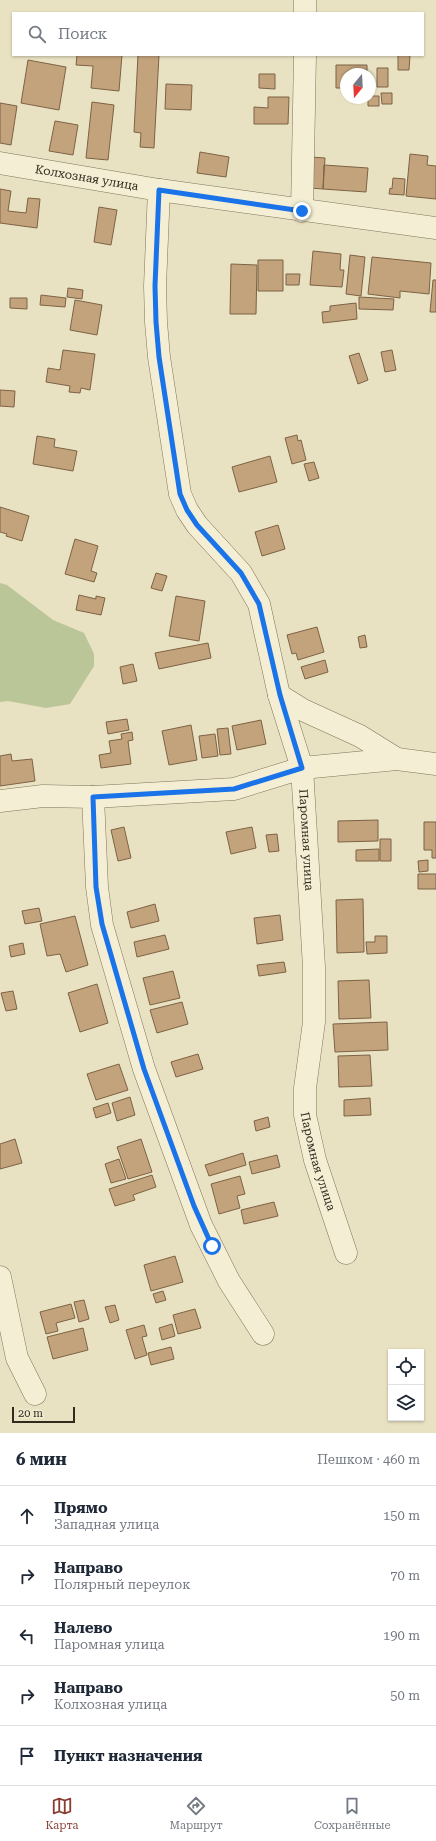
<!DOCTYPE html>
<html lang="ru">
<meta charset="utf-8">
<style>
body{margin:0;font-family:"Roboto Serif",serif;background:#f2f2f3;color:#1f2937}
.controls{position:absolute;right:12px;bottom:12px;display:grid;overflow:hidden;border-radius:0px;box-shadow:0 1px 3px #0004}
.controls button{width:36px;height:36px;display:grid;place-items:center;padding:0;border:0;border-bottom:1px solid #e0e1e3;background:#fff;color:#1f2937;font:20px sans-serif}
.compass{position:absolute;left:340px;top:68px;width:36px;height:36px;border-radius:50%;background:#fff;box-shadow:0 1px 3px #0004;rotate:198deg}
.scale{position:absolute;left:12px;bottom:10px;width:63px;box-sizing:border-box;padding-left:4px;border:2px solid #322a1e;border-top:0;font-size:11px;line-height:14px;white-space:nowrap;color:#322a1e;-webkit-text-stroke:3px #f1ecd1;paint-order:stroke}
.stop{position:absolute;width:12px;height:12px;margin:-9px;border:3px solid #1a73e8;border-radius:50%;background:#fff}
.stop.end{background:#1a73e8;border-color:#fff;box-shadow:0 1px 4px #0008}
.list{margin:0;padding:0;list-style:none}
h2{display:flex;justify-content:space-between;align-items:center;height:52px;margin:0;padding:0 16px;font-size:17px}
h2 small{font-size:13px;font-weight:400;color:#747a83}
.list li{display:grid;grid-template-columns:26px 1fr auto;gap:12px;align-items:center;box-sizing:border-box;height:60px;padding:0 16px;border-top:1px solid #e0e1e3}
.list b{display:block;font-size:15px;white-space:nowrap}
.list p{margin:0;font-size:13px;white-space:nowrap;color:#747a83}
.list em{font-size:13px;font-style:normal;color:#747a83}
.icon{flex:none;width:22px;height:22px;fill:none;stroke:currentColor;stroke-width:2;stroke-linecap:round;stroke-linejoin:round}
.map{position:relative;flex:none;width:436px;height:1433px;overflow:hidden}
.search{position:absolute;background:#fff;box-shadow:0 1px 3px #0004;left:12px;right:12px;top:12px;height:44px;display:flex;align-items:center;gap:10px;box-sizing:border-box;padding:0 14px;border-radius:0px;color:#747a83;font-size:15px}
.sheet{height:352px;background:#fff}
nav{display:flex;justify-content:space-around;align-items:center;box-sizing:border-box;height:56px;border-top:1px solid #e0e1e3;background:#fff;font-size:11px;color:#747a83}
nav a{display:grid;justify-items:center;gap:2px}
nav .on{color:#893d32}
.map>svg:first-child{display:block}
.green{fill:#bac598}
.building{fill:#c3a37c;stroke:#7d6244}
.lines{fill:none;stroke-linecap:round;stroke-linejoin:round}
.minor-casing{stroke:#80745b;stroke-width:23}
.minor{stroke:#f4efd4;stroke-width:22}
.route{stroke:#1a73e8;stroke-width:5}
.labels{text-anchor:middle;stroke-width:3;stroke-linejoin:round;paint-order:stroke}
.street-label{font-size:12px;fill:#322a1e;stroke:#f1ecd1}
</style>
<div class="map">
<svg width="436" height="1433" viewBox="0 0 436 1433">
<rect width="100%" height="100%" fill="#e8e2c2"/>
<path class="green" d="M0,583L7,585L53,620L84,633L94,654V666L70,704L46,708L8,701L0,702Z"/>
<path class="building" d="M77,55H122L119,91L91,88L93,66L76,65Z
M138,55H159L154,148L140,147L141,133L134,132Z
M398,55H410L409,70H398Z
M28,60L66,67L59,110L21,103Z
M336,65H367V74H346V88H336Z
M377,68H388V87H377Z
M259,74H275V89L259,88Z
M166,84L192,85L191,110L165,109Z
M381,93H392V104H382Z
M370,96H379V106H368V98Z
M268,97H289L288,124H254V107L268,108Z
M92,102L114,105L108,160L86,158Z
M0,103L17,106L11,145L0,143Z
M55,121L78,125L73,155L49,151Z
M200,152L229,157L226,177L197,173Z
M410,154L428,156L427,165L436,166V199L406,196Z
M311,157L325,158L323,189L309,188Z
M324,165L368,168L366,192L323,189Z
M393,178L405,179L404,195L389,194L390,188L392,189Z
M0,189L11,191L8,211L26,213L28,198L40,199L37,228L0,223Z
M99,207L117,210L111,245L94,242Z
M313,251L341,254L340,270H344L342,287L310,285Z
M350,255L365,257L361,296L346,294Z
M372,257L431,263L429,294L400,291V298L368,294Z
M258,260H283V291H258Z
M231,264L257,265L256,314H230Z
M286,274H300L299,285H286Z
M433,280H436V312H430Z
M68,288L83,290L82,299L67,297Z
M41,295L66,298L65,307L40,305Z
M359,297L394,299L393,310L359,309Z
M10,298H27V309L10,308Z
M75,300L102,305L97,335L70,330Z
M356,303L357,319L323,323L322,312L330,311V306Z
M63,350L95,354L90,390L81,388L80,393L69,392L70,386L46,382L48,368L60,370Z
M392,350L396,370L385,372L381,352Z
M359,353L368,380L358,384L349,356Z
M0,390L15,391L14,407L0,406Z
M297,435L298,441L301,440L306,460L292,464L285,438Z
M37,436L55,439L54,447L77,451L73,471L33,464Z
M270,456L277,482L239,492L232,467Z
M314,462L319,478L309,481L304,464Z
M0,507L29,516L22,541L6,536L7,534L0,532Z
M278,525L285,549L262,556L255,532Z
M75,539L98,546L91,571L97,573L94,582L65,574Z
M156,573L167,576L162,591L151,588Z
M79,595L96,599V596L105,598L101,615L76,610Z
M176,596L205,601L199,641L169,636Z
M317,627L324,652L298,660L296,653L292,654L287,635Z
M365,635L367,647L360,648L358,637Z
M208,643L211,658L159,669L155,653Z
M325,660L328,672L305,679L301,667Z
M133,664L137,681L123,684L120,667Z
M127,719L129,730L108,734L106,722Z
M261,720L266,744L237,750L232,726Z
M191,725L197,760L169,765L162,731Z
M228,728L231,754L220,755L217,729Z
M132,732L133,740L128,741L131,764L101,768L99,755L111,753L109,741L122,739L121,734Z
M215,734L218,756L202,758L199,736Z
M11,754L12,761L32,759L35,781L0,786V756Z
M378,820V841L338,842V821Z
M424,822H436V858H432V850H424Z
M124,827L131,858L118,861L111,830Z
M252,827L256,848L231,854L226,832Z
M277,834L279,851L269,852L266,835Z
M380,839H391V861H380Z
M379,849V861H356V850Z
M428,860V871L419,872L418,861Z
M418,874H436V889H418Z
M363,899L364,952L337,953L336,900Z
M155,904L159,921L131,928L127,912Z
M39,908L42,921L25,924L22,911Z
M280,915L283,940L257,944L254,918Z
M75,916L88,965L66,972L60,954L47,956L40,924Z
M165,935L169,949L137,957L134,942Z
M375,936H387V953L367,954L366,942H375Z
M23,943L25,954L11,957L9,946Z
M284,962L286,972L259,976L257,965Z
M173,971L180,998L150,1005L143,978Z
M369,980L371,1018L339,1019L338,981Z
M97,984L108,1023L80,1032L68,993Z
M13,991L17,1009L6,1011L1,993Z
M182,1002L188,1024L157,1033L150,1010Z
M387,1022L388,1050L335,1052L333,1024Z
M198,1054L203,1069L176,1077L171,1062Z
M370,1055L372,1086L339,1087L338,1056Z
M119,1064L128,1090L96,1100L87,1074Z
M130,1097L135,1115L117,1121L112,1103Z
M370,1098L371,1115L344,1116V1100Z
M108,1103L111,1113L96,1118L93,1108Z
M268,1117L270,1127L256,1131L254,1121Z
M15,1139L22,1163L0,1169V1144Z
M141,1139L152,1172L128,1179L117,1147Z
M243,1153L246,1165L209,1176L205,1165Z
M277,1155L280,1167L252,1174L249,1162Z
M119,1159L126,1179L111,1183L105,1164Z
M152,1175L156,1187L133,1195L135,1200L115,1206L109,1189Z
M240,1176L245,1194L237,1196L240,1208L219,1214L211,1184Z
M274,1202L278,1216L244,1224L241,1210Z
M175,1256L183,1282L151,1291L144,1265Z
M163,1291L166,1300L156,1303L153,1294Z
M84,1300L89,1319L79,1322L74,1302Z
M71,1304L75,1318L56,1323L58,1331L46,1334L40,1312Z
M115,1305L119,1320L110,1323L105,1307Z
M195,1309L201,1328L178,1334L173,1315Z
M172,1324L175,1336L162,1340L159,1328Z
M144,1325L147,1336L142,1337L147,1355L135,1359L126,1330Z
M83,1328L88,1350L53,1359L47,1337Z
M171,1347L174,1359L151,1365L148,1353Z"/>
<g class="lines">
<defs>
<g id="minor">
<path d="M305,13V0"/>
<path id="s1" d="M0,163L159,190L436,228"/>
<path id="s2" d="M159,190L155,286L156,322L159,357L180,494L187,510L197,525L241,573L259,604L279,695L302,768L314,967V1022L305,1088V1115L315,1160L346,1253"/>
<path d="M302,211L305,55"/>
<path d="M279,695L303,710L360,736L397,759"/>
<path d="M93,797L97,887L102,925L144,1069L201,1225L229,1281L263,1334"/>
<path d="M0,801L43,796L93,797L234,789L302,768L397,759L436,764"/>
<path d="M0,1277L17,1358L35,1394"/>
</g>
</defs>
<use href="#minor" class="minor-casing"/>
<use href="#minor" class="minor"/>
</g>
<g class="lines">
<path class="route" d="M212,1246L194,1206L144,1069L102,924L96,887L93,797L234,789L302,768L280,695L259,604L241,573L197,525L187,510L180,494L159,357L156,322L155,286L159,190L302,211"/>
</g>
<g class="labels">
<g class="street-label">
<text dy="4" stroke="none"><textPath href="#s1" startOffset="88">Колхозная улица</textPath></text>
<text dy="4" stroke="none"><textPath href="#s2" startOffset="684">Паромная улица</textPath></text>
<text dy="4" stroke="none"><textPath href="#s2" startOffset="1008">Паромная улица</textPath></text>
</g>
</g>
</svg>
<div class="controls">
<button><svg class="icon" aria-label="locate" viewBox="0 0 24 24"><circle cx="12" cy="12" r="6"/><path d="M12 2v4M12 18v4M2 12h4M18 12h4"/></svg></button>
<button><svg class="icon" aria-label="layers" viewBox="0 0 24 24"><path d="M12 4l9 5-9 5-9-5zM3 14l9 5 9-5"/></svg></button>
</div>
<svg class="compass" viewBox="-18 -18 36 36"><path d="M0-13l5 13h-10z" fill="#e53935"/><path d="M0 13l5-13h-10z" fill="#747a83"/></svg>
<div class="scale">20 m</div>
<div class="stop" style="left:212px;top:1246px"></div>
<div class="stop end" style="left:302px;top:211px"></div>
<div class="search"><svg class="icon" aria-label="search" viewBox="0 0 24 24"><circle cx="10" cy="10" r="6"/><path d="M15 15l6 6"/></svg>Поиск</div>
</div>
<section class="sheet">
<h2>6 мин<small>Пешком · 460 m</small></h2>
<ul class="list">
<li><svg class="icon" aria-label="ahead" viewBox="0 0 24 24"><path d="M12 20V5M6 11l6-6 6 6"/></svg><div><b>Прямо</b><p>Западная улица</p></div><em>150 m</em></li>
<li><svg class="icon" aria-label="right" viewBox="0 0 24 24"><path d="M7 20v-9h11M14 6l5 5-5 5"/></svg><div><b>Направо</b><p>Полярный переулок</p></div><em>70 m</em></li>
<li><svg class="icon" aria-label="left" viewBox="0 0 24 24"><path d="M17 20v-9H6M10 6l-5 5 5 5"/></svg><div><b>Налево</b><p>Паромная улица</p></div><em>190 m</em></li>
<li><svg class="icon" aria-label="right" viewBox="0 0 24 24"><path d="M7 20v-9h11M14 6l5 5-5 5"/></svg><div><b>Направо</b><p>Колхозная улица</p></div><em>50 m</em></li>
<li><svg class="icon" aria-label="arrive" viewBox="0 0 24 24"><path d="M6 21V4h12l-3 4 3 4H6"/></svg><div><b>Пункт назначения</b></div></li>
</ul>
</section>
<nav>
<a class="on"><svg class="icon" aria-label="map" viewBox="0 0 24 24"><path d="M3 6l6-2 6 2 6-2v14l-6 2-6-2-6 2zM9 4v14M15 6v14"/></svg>Карта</a>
<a><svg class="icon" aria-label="directions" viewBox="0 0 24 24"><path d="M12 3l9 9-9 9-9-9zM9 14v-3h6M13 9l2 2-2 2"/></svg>Маршрут</a>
<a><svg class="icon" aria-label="saved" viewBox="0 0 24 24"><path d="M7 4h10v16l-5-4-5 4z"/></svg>Сохранённые</a>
</nav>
